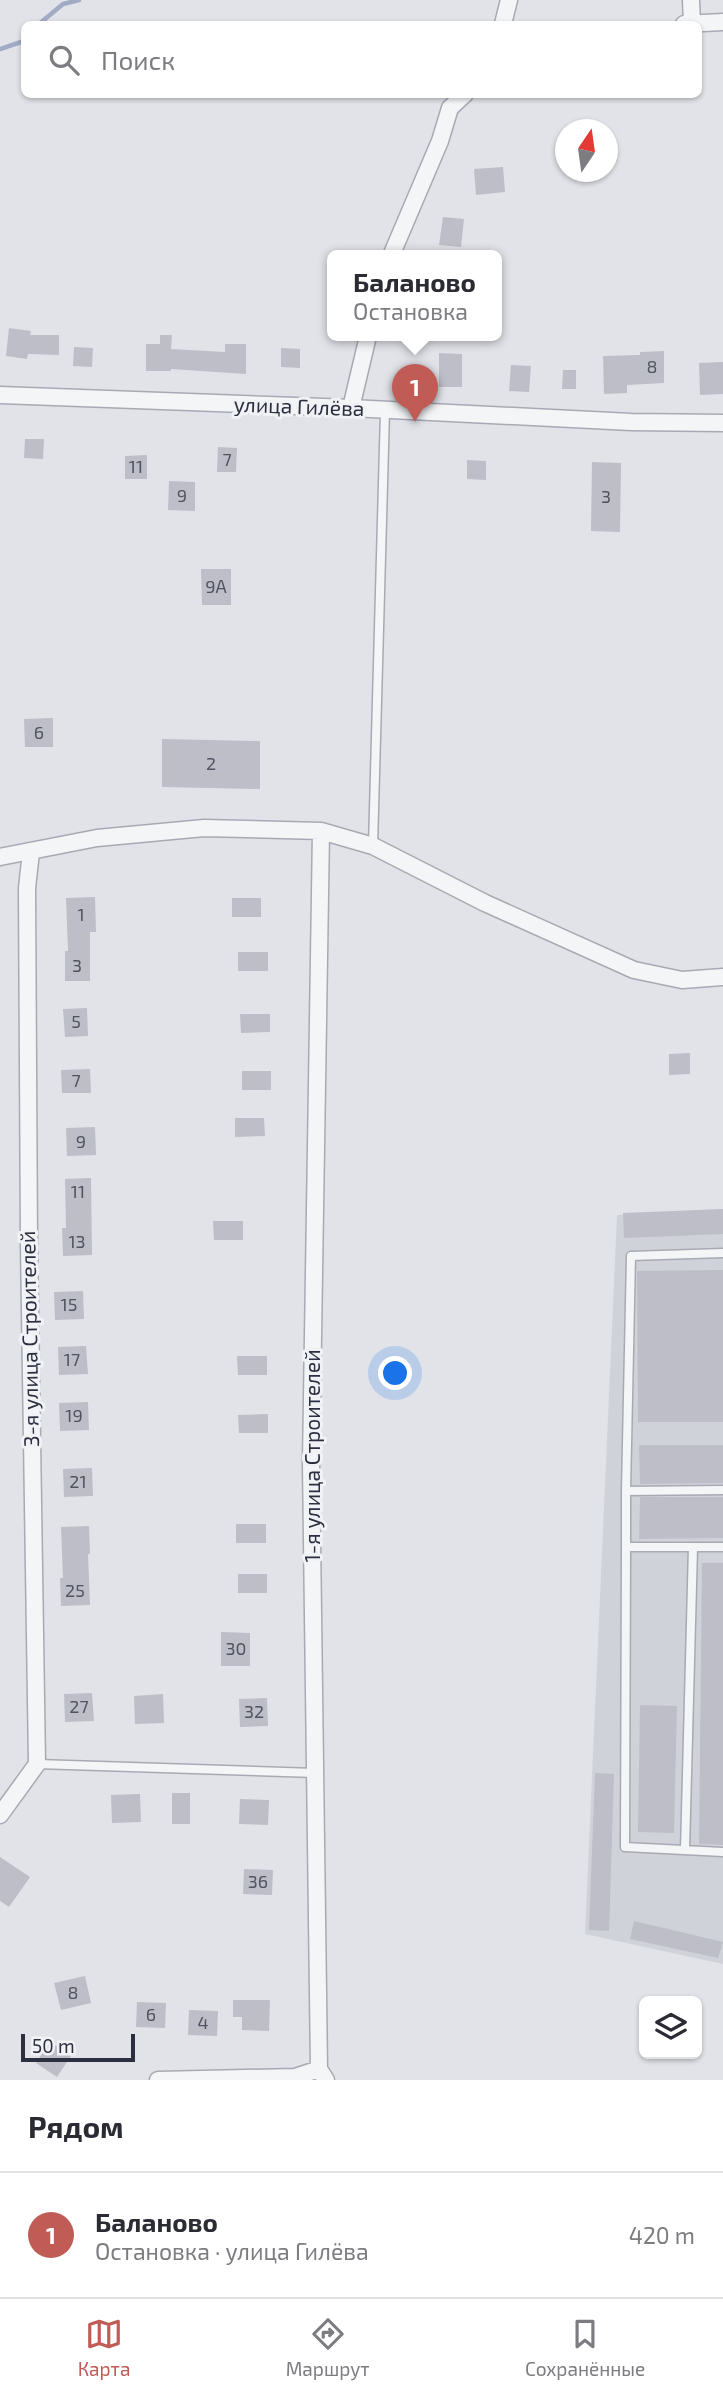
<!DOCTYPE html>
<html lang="ru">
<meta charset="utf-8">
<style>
body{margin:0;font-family:"Exo 2",sans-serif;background:#f7f7f7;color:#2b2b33}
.controls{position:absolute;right:21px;bottom:21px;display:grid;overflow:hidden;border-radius:10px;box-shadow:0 2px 5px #0004}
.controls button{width:63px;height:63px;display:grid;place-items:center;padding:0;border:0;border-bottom:2px solid #e1e1e2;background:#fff;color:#2b2b33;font:35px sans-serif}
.compass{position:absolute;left:555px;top:119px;width:63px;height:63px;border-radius:50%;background:#fff;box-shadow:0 2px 5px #0004;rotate:13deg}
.scale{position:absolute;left:21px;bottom:18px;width:114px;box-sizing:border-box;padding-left:7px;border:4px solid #2c2f3f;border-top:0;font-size:19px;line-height:24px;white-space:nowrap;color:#2c2f3f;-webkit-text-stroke:5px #f1f2f6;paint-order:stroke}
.you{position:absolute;left:396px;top:1374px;width:24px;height:24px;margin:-18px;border:5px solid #fff;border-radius:50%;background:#1a73e8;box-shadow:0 0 0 10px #1a73e833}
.badge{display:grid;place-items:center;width:46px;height:46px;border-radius:50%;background:#c05b55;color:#fff;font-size:23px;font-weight:700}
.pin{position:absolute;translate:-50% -58px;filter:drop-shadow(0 2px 4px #0008)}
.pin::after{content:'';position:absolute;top:37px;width:24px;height:21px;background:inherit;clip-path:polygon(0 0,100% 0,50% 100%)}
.popup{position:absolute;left:327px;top:250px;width:175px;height:91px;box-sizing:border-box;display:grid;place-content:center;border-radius:10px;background:#fff;filter:drop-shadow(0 2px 5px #0005);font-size:23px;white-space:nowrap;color:#7c7c81}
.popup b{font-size:26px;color:#2b2b33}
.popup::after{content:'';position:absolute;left:50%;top:100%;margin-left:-14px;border:14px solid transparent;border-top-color:#fff}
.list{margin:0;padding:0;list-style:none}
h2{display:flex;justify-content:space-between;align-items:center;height:91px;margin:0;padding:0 28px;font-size:30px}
h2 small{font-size:23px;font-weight:400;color:#7c7c81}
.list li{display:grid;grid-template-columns:46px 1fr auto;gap:21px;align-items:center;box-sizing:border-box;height:126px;padding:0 28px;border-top:2px solid #e1e1e2}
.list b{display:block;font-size:26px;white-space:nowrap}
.list p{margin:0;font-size:23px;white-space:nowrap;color:#7c7c81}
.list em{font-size:23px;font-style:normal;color:#7c7c81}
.icon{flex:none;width:38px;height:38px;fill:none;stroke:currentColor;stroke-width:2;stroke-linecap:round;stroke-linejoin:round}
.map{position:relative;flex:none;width:723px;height:2080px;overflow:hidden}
.search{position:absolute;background:#fff;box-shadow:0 2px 5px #0004;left:21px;right:21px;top:21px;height:77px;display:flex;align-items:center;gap:18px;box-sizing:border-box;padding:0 24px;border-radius:10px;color:#7c7c81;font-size:26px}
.sheet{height:217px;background:#fff}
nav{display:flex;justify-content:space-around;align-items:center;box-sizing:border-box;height:98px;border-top:2px solid #e1e1e2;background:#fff;font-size:19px;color:#7c7c81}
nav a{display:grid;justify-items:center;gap:4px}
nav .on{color:#c05b55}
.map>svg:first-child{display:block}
.built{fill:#d0d2da}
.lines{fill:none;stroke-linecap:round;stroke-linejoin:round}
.stream{stroke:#a1abc5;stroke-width:4.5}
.building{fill:#bdbec8}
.service-casing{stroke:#a8a9b3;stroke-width:11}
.minor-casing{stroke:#a8a9b3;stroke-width:19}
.service{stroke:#f4f5f7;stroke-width:8}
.minor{stroke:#f4f5f7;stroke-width:16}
.labels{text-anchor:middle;stroke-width:6;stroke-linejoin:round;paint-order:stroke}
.number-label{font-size:18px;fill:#505361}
.street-label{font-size:21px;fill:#2c2f3f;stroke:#f1f2f6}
</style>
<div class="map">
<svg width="723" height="2080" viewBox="0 0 723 2080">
<rect width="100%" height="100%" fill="#e2e3e9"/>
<path class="built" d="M723,1209V1964L585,1934L617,1215Z"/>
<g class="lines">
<path class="stream" d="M39,24L63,4L79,0
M0,49L24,41"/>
</g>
<path class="building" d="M503,167L505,192L476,195L474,169Z
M443,217L464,219L461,247L439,245Z
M9,328L31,331L30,335H59V355L28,354L27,359L6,356Z
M160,335H172L171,349L225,352V344H246V374L171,369V371H146V344H160Z
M74,347L93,348L92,367L73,366Z
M281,348L300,349V368L281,367Z
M664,351V383L627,385V393L604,394L603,356L640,355V352Z
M439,353L462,354V387H439Z
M723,362V394L700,395L699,363Z
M511,365L531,366L529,392L509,391Z
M563,370H576V389H562Z
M25,439H44L43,459L24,458Z
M218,447L237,448L236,472H217Z
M147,455V479H125V456Z
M467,460L486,461V480L467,479Z
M592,462L621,463L620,532L591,531Z
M169,481L195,482V511L168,510Z
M201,569H231V605H202Z
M53,718V747H25L24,719Z
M162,739L260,741V789L162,787Z
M95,897L96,932H90V981H65V951H68L66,898Z
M232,898H261V917H232Z
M238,952H268V971H238Z
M87,1008L88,1036L65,1037L63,1009Z
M240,1014H270V1032L241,1033Z
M690,1053V1074L669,1075V1054Z
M90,1069L91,1093H62L61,1070Z
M242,1071H271V1090H242Z
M235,1118H264L265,1136L235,1137Z
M95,1127L96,1155L67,1156L66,1128Z
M91,1178L92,1255L63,1256L62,1228H66L65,1179Z
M723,1209V1234L624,1238L623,1213Z
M213,1221H243V1240H214Z
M723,1270V1422H638L637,1271Z
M83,1291L84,1319L55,1320L54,1292Z
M86,1346L88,1374L59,1375L58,1347Z
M237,1356H267V1375H238Z
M88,1402L89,1430L60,1431L59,1403Z
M268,1414V1433H239L238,1415Z
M639,1445H723V1483L640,1484Z
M92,1468L93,1496L64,1497L63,1469Z
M640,1497H723V1538L639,1539Z
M236,1524H266V1543H236Z
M89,1526L90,1554H88L90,1605L61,1606L60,1578H63L61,1527Z
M702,1563H723V1845L699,1844Z
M238,1574H267V1593H238Z
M221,1632L250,1633V1666H221Z
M92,1693L94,1721L65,1722L64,1694Z
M163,1694L164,1723L135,1724L134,1696Z
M267,1698L268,1726L240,1727L239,1699Z
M640,1705L677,1706L674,1833L638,1832Z
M595,1773L614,1774L609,1931L589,1930Z
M172,1793H190V1824H172Z
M140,1794L141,1822L112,1823L111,1795Z
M240,1799L269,1800L268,1825L239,1824Z
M0,1857L30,1877L9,1907L0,1901Z
M244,1869L273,1870L272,1895L243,1894Z
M634,1921L723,1942L718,1958L630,1939Z
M85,1976L91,2003L61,2010L54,1983Z
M233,2000H270L269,2031L242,2030V2017H233Z
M137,2002L166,2003L165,2028L136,2027Z
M189,2010L218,2011L217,2036L188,2035Z
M50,2042L71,2056L57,2077L36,2063Z"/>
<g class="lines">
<defs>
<path id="service" d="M373,846L385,411
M723,1253L631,1256L626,1491L723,1490
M626,1491V1547H723
M626,1547L625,1847L723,1852
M37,1764L315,1773
M685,1850L693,1547"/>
<path id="minor" d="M691,0L692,24
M503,24L509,0
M684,24L723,22
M391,256L440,141L450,108L465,94
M0,395L351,408L631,422L723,423
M351,408L368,336
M321,831L311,1463L319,2069L326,2080
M0,857L97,838L204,828L321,831L373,846L485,903L634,970L682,980L723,977
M0,1815L37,1764L29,1244L27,888L31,852
M158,2080L295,2077L319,2069"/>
</defs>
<use href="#service" class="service-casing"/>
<use href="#minor" class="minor-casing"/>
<use href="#service" class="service"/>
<use href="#minor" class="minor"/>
</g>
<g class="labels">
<g class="number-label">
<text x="652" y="373">8</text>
<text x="227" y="466">7</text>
<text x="136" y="473">11</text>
<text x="182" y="502">9</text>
<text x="606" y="503">3</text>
<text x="216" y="593">9А</text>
<text x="39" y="739">6</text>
<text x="211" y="770">2</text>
<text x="81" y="921">1</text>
<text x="77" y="972">3</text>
<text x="76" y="1028">5</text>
<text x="76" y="1087">7</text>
<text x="81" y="1148">9</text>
<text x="78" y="1198">11</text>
<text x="77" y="1248">13</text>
<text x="69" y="1311">15</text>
<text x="72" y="1366">17</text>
<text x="74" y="1422">19</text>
<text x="78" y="1488">21</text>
<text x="75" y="1597">25</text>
<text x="236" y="1655">30</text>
<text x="79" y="1713">27</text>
<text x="254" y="1718">32</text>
<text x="258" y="1888">36</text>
<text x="73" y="1999">8</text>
<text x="151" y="2021">6</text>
<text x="203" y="2029">4</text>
</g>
<g class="street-label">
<text transform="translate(299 407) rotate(2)" y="7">улица Гилёва</text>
<text transform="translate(30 1339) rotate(-91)" y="7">3-я улица Строителей</text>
<text transform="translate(313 1456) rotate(-90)" y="7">1-я улица Строителей</text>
</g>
</g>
</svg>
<div class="controls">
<button><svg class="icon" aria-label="layers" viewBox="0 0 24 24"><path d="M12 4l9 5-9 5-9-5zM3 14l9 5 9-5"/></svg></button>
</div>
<svg class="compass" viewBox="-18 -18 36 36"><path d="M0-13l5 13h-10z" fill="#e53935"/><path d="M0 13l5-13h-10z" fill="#7c7c81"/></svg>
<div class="scale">50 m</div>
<div class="you"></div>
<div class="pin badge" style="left:415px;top:422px">1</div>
<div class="popup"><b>Баланово</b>Остановка</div>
<div class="search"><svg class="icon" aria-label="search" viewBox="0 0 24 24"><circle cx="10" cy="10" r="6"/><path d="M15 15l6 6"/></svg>Поиск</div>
</div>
<section class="sheet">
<h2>Рядом<small></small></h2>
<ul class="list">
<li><span class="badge">1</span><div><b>Баланово</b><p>Остановка · улица Гилёва</p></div><em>420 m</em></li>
</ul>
</section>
<nav>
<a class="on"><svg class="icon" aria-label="map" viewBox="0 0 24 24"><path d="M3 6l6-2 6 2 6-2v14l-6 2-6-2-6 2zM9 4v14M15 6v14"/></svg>Карта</a>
<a><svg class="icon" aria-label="directions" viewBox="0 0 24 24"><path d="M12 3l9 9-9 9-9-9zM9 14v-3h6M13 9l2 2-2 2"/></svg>Маршрут</a>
<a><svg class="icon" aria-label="saved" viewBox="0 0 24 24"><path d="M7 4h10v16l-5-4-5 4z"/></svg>Сохранённые</a>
</nav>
